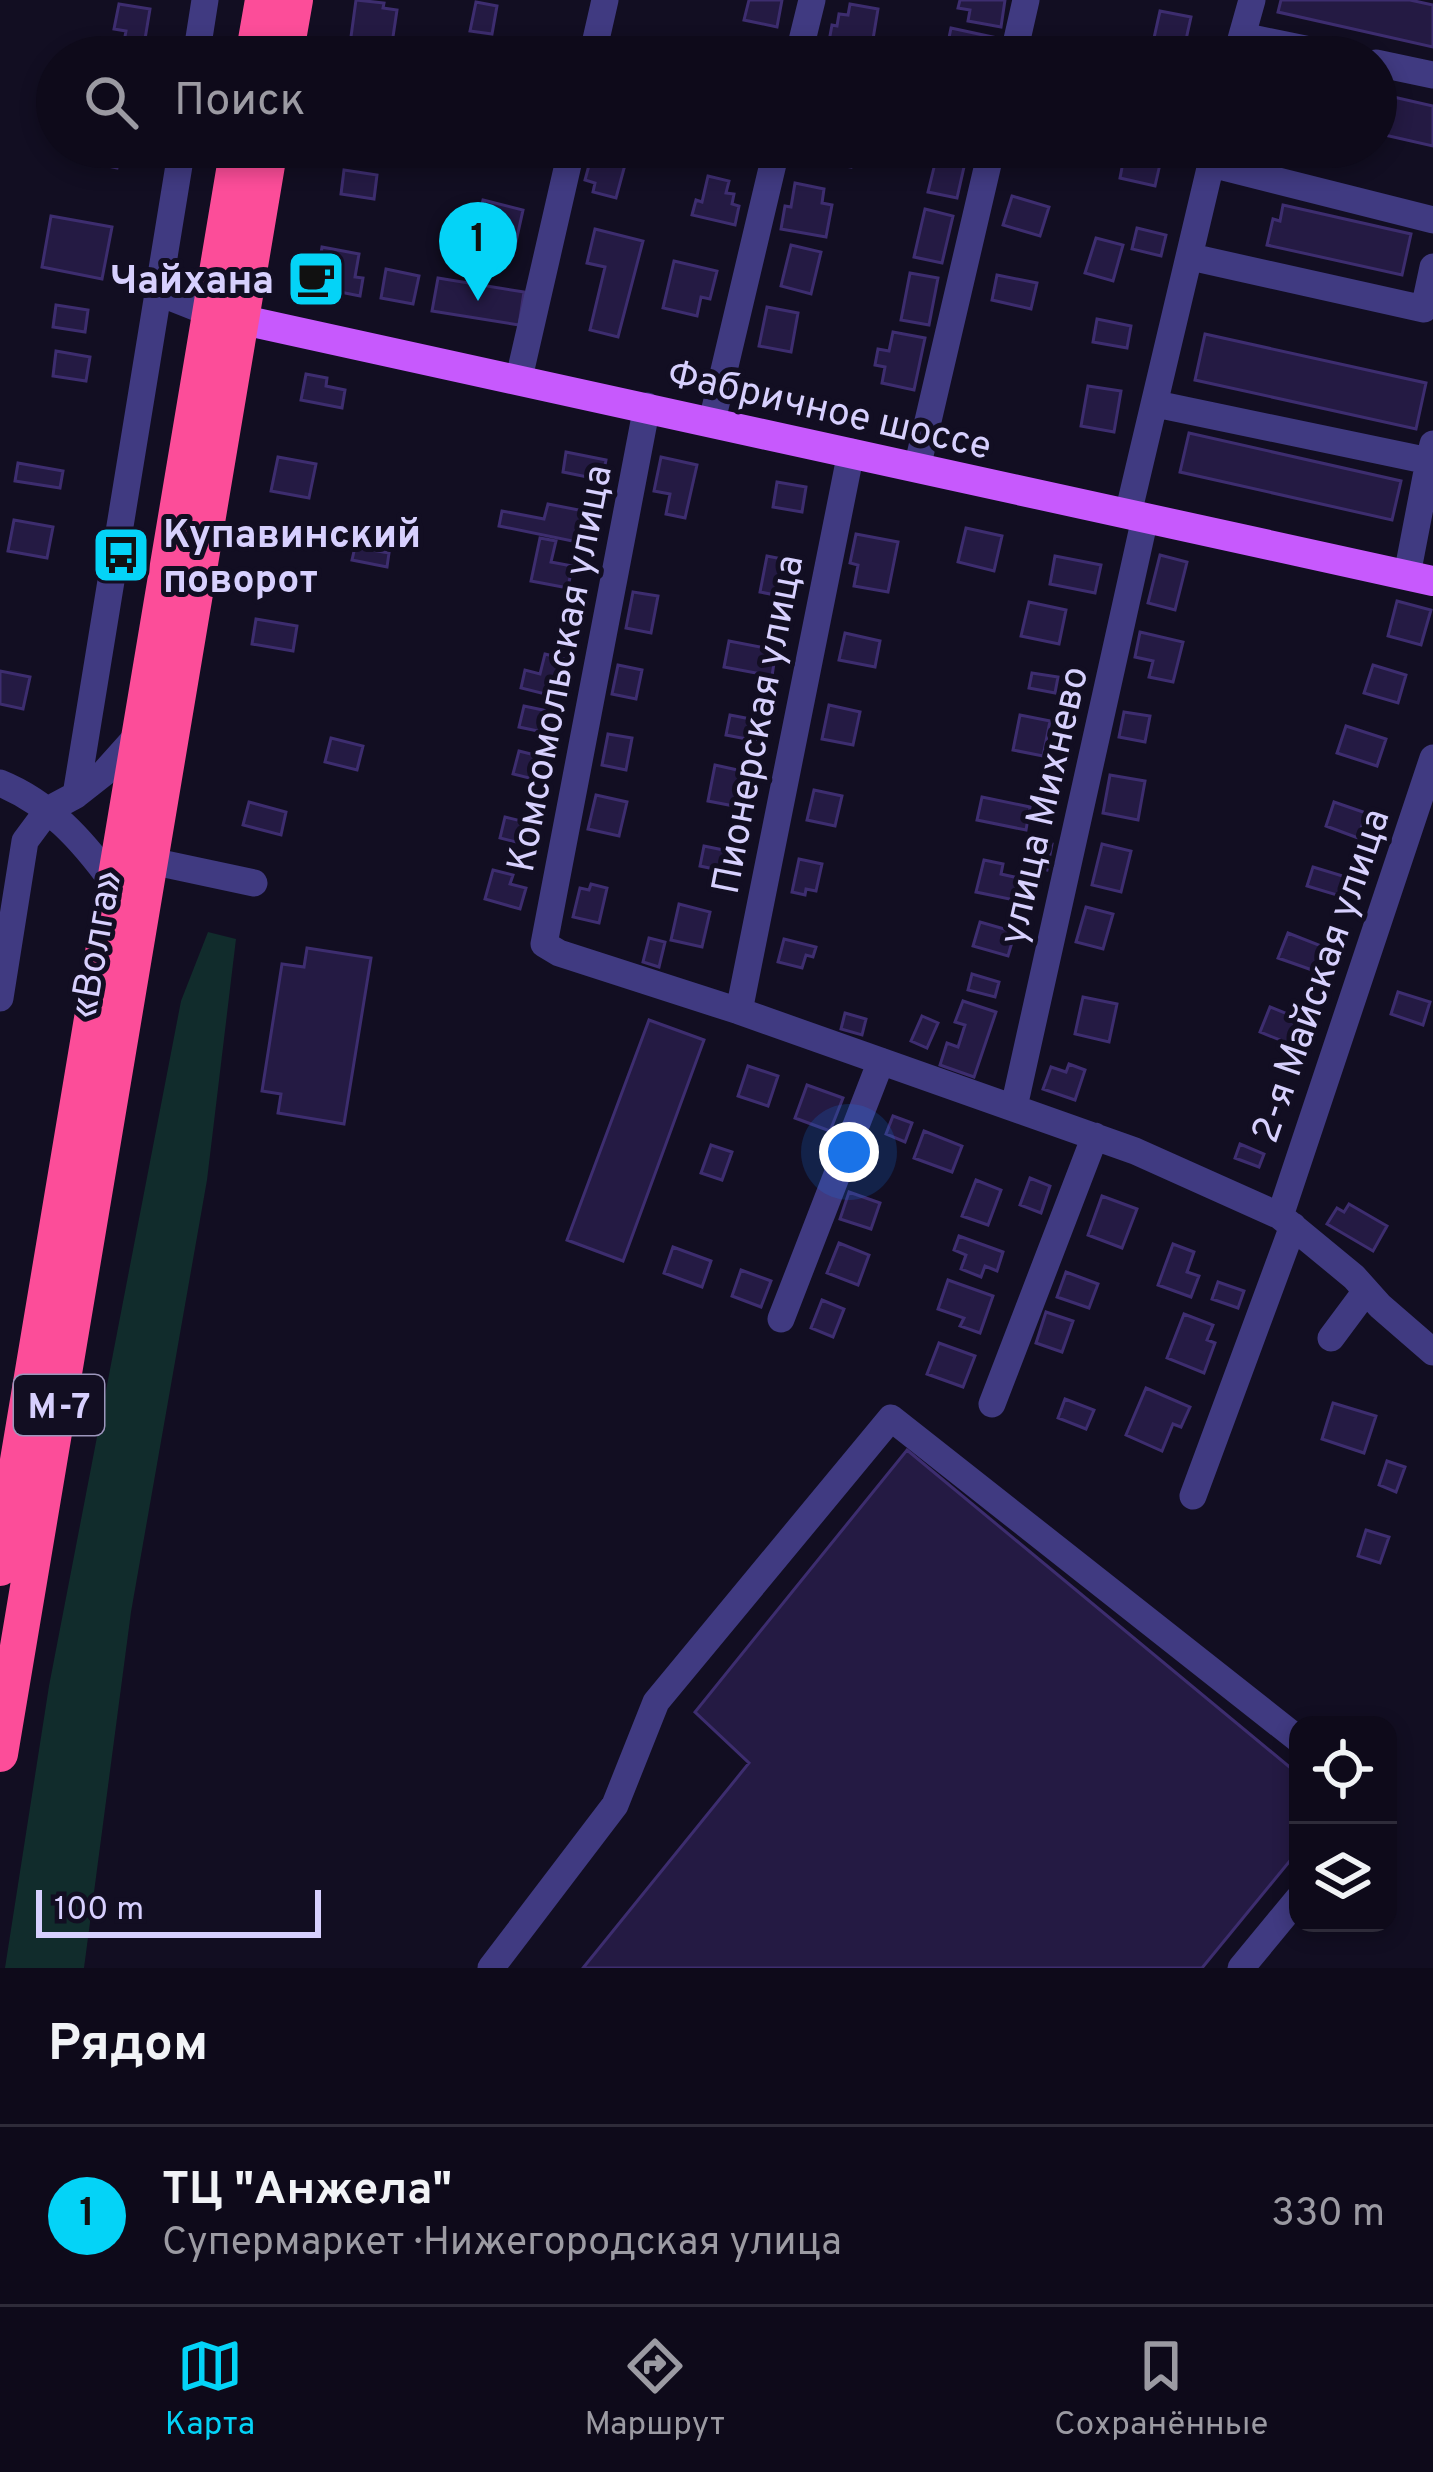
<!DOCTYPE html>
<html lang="ru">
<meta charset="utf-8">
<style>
body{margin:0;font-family:Overpass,sans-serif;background:#1c1827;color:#f1f3f6}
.controls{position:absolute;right:36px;bottom:36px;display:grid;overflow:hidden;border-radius:24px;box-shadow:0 6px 18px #0003}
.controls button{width:108px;height:108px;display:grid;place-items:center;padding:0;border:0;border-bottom:3px solid #2e2b39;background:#0e0a1a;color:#f1f3f6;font:60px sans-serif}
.scale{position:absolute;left:36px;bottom:30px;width:285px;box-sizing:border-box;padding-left:12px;border:6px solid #d7d0fe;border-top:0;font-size:33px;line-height:42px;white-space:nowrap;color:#d7d0fe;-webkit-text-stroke:9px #120e22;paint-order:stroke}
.you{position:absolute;left:849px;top:1152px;width:42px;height:42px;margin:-30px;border:9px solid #fff;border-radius:50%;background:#1a73e8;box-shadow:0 0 0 18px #1a73e833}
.badge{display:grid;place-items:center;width:78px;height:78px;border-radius:50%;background:#04d3f7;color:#111;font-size:39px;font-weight:700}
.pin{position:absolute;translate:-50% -99px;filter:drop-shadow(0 3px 6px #0008)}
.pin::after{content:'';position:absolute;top:63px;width:42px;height:36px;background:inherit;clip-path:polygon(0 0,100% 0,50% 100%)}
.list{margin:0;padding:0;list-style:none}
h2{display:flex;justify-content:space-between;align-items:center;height:156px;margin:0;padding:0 48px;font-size:51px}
h2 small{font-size:39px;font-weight:400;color:#9b9aa2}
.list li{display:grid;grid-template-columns:78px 1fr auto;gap:36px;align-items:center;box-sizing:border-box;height:180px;padding:0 48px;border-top:3px solid #2e2b39}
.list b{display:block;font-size:45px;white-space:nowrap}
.list p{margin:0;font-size:39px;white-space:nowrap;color:#9b9aa2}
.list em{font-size:39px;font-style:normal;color:#9b9aa2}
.icon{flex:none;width:66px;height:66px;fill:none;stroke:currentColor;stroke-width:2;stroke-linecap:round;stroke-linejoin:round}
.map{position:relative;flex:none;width:1433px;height:1968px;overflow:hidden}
.search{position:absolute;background:#0e0a1a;box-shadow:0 6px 18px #0003;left:36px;right:36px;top:36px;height:132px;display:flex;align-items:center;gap:30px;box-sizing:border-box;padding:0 42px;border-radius:66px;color:#9b9aa2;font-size:45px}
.sheet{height:336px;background:#0e0a1a}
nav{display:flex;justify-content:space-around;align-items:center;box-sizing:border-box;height:168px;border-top:3px solid #2e2b39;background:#0e0a1a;font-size:33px;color:#9b9aa2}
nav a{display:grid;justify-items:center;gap:6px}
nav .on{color:#04d3f7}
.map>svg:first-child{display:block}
.green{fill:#112c2c}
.building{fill:#241a43;stroke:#3d2d6f;stroke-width:3}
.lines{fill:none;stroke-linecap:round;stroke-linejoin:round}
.minor{stroke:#403a81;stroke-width:27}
.major{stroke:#c759fd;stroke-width:30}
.highway{stroke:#fc4d99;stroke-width:36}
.labels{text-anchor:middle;stroke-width:10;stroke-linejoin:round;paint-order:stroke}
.shield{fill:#120e22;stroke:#9c96bc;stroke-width:3}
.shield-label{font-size:36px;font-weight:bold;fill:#d7d0fe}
.poi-label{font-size:39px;font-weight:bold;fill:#d7d0fe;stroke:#120e22;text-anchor:end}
.street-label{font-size:39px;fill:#d7d0fe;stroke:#120e22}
</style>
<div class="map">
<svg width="1433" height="1968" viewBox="0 0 1433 1968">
<rect width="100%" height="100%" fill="#120e22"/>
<path class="green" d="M208,932L236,939L207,1180L131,1612L84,1968H5L49,1686L181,1001Z"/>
<path class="building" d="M356,0L384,3L383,8L397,10L391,50L350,44Z
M749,0H782L777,27L744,20Z
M960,0H1005L1001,27L968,21L970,10L958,8Z
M1281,0H1410L1433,5V47L1278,12Z
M476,2L497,6L492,34L470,31Z
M119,4L150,9L144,45L124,42L126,31L114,29Z
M850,4L878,9L870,57L827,52L832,25L837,26L839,14L848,15Z
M1160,11L1191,17L1185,44L1154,38Z
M951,28L997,38L993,57H945Z
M1376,93L1433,106V146L1376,133Z
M83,147H122L117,168L80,160Z
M594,147L629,150L616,198L593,192L595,183L585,180Z
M808,147H855L851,167L806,159Z
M1023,147H1060L1057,162L1022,155Z
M938,151L966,158L957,198L928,192Z
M1124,157L1160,164L1155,186L1120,178Z
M344,170L377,175L374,199L341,194Z
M708,176L729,181L726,193L734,194L732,204L739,206L735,225L692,215L696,200L702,202Z
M795,183L824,189L822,203L832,205L826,237L781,229L785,206L791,207Z
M1012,196L1049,207L1040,236L1003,225Z
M483,200L523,210L513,255L472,246Z
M1283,205L1411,234L1402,275L1267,245L1273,219L1280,221Z
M925,209L953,216L942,263L914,257Z
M51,216L112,227L102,279L42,267Z
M1137,228L1166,235L1161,256L1132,249Z
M595,229L643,241L618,337L590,330L605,267L587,263Z
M1096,238L1123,245L1113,281L1085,273Z
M791,245L821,252L811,294L781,286Z
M322,247L359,254L355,277L363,278L360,296L300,284L305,256L320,259Z
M674,261L717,271L710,299L701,297L697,316L663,308Z
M386,269L419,276L413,304L381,298Z
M910,273L938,278L929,325L901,320Z
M997,275L1037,283L1031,309L992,300Z
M438,278L524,292L519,325L432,311Z
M56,305L88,310L85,332L53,327Z
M767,307L798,313L791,352L759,346Z
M1097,319L1131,326L1127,348L1093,342Z
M893,332L925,338L914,390L882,383L885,367L875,365L878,349L889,351Z
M1205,334L1426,383L1416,429L1195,380Z
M56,351L90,357L86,381L53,376Z
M306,374L327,378L326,386L345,390L342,408L301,400Z
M1088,386L1121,391L1114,432L1081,426Z
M1189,433L1401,481L1392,520L1180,472Z
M566,452L606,460L602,480L563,472Z
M278,457L316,464L309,498L271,491Z
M661,457L697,465L685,518L666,514L670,494L654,491Z
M18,463L63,471L60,488L15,481Z
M777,482L806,487L802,512L773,507Z
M548,504L594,513L587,544L499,526L502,511L544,519Z
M14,520L53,527L47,558L8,551Z
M966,528L1002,536L994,571L958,562Z
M856,534L898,542L888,592L854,586L858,565L850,563Z
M540,538L556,541L551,562L572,566L568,588L531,581Z
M355,547L389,553L387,567L352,560Z
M1160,555L1187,562L1175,610L1148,603Z
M767,556L792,561L785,597L760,592Z
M1055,556L1101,565L1095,593L1050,584Z
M633,592L658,596L651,633L626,628Z
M1397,601L1431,610L1421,645L1388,636Z
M1029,602L1066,610L1059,644L1021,636Z
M256,619L297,626L293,651L252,644Z
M1140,632L1183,642L1173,682L1149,677L1153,661L1135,657Z
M845,633L880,641L875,667L839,660Z
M729,641L776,650L772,676L724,667Z
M545,654L569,660L563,688L551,685L549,695L521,688L525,670L540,674Z
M618,665L642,670L636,699L612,694Z
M1373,665L1406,675L1398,703L1364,693Z
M0,671L30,677L23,709L0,704Z
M1032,673L1058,677L1055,693L1029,688Z
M829,705L860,712L853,745L822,739Z
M524,706L557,713L552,734L519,727Z
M1124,712L1150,716L1145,742L1119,737Z
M730,715L761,721L757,741L726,735Z
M1020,715L1050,721L1043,756L1013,750Z
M1346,726L1386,739L1377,766L1337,753Z
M608,734L632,738L626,770L602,765Z
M331,738L363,746L357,770L325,762Z
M519,751L551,759L545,782L513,774Z
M715,765L760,775L755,796L747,794L744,808L708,801Z
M1110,775L1145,781L1138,820L1103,813Z
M814,790L842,796L835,826L807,820Z
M596,795L627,802L619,836L588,829Z
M982,797L1030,807L1026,830L977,820Z
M249,802L286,812L281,835L243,825Z
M1334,802L1366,813L1358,838L1326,826Z
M505,817L538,825L533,846L500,838Z
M1030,840L1052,844L1047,870L1025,866Z
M1102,844L1131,851L1121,892L1092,885Z
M704,846L738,853L733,873L700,866Z
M799,859L822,864L816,891L806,889L805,895L792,892Z
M984,860L1003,864L1001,874L1023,879L1019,901L976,892Z
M1313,867L1346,877L1340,896L1307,886Z
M493,870L513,875L510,884L526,888L520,909L485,899Z
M591,884L607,888L599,923L573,917L580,888L589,890Z
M679,904L710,912L702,947L671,940Z
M1086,907L1113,914L1103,949L1076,942Z
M980,922L1015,932L1008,956L973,946Z
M1288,933L1324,947L1315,971L1278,958Z
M649,938L665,942L659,967L643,962Z
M784,939L816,947L813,957L806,955L802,968L778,962Z
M307,948L371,958L344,1124L278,1113L281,1094L262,1091L282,964L304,967Z
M972,974L999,982L995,997L968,990Z
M1398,992L1430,1002L1423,1025L1391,1014Z
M1083,997L1117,1004L1109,1042L1075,1034Z
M963,1001L996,1012L974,1077L940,1065L947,1043L958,1047L965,1025L955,1022Z
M1270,1007L1300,1019L1290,1044L1260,1032Z
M845,1013L866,1019L862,1035L841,1029Z
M922,1016L938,1023L927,1048L911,1041Z
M649,1020L704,1040L623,1261L567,1240Z
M1069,1064L1085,1070L1075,1100L1043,1089L1051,1067L1066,1072Z
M748,1066L778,1076L768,1106L738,1096Z
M807,1085L843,1098L830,1131L795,1118Z
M893,1116L912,1123L905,1142L886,1134Z
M924,1131L962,1146L952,1172L914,1158Z
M1240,1144L1264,1154L1259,1167L1235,1158Z
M711,1145L732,1152L722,1180L701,1173Z
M1030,1178L1050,1186L1041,1213L1020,1205Z
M976,1180L1001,1190L988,1225L962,1216Z
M849,1192L880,1203L871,1229L840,1219Z
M1102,1196L1137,1209L1122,1248L1088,1235Z
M1349,1204L1387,1226L1373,1251L1327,1224L1337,1208L1344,1212Z
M959,1236L1003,1252L997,1271L985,1266L981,1277L961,1269L966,1255L954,1250Z
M839,1243L869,1255L858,1285L827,1273Z
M1173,1244L1194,1252L1187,1272L1199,1276L1191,1297L1158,1285Z
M673,1247L711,1261L702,1287L664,1273Z
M741,1270L771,1281L761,1307L732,1296Z
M1066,1272L1098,1284L1089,1308L1057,1297Z
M948,1280L993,1296L980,1333L960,1326L964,1318L938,1309Z
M1218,1282L1244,1291L1238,1308L1212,1299Z
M822,1300L844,1309L833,1337L811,1328Z
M1046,1312L1073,1321L1062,1352L1036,1343Z
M1184,1314L1213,1325L1207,1340L1215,1343L1204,1373L1167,1358Z
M939,1343L975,1356L963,1387L927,1374Z
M1146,1388L1190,1407L1181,1427L1173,1424L1162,1451L1126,1435Z
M1065,1399L1094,1410L1086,1429L1058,1418Z
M1333,1403L1376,1416L1364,1453L1322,1439Z
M907,1450L1298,1774V1851L1202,1968H583L749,1763L695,1712Z
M1387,1461L1405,1467L1396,1492L1379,1485Z
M1366,1530L1389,1537L1380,1563L1358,1556Z"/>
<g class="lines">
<path class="minor" d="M1242,36L1344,57
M196,57L205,0
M592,57L605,0
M798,57L812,0
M1013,57L1026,0
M1236,57L1252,0
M1376,63L1433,75
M1211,164L1433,220
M1191,257L1424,309L1433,267
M157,292L210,313
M519,378L572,147
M1156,404L1429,461L1433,444
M647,406L544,944L559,953L739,1011L1135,1151L1280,1216L1354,1277L1380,1306L1433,1352
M712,421L777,147
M917,468L992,147
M1128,514L1215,147
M1407,575L1429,461
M0,783C49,803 82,840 112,881
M76,795L182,147
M151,861L254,883
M0,998L25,841L48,810L76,795L104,773L138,735
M739,1011L851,452
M1014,1107L1145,518
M1280,1216L1433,758
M781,1319L881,1061
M1331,1338L1366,1291
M992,1404L1095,1136
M1193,1496L1293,1226
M491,1968L615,1805L656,1702L891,1418L1298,1739
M1241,1968L1298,1899"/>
<path class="major" d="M220,315L1433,581"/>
<path class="highway" d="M253,57L263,0
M285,57L295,0
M0,1568L238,147
M0,1754L270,147"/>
</g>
<defs>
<symbol id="cafe-square" viewBox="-11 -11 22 22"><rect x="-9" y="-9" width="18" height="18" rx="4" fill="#04d3f7" stroke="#120e22"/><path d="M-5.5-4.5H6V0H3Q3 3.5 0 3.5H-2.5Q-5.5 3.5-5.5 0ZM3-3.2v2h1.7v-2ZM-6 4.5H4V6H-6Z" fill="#111"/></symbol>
<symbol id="bus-square" viewBox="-11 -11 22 22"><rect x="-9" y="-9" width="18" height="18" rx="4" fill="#04d3f7" stroke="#120e22"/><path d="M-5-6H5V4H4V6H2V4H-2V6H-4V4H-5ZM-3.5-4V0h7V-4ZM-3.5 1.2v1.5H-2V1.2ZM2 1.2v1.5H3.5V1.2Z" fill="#111"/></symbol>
</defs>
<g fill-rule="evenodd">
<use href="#cafe-square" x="283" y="246" width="66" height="66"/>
<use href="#bus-square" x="88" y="522" width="66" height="66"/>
</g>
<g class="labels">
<rect class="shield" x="14" y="1375" width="90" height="60" rx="9"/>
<g class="shield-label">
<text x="59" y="1418">М-7</text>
</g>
<g class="poi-label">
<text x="274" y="293">Чайхана</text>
<text x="163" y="547" text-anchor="start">Купавинский<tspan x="163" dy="45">поворот</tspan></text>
</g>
<g class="street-label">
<text transform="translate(830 408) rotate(13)" y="14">Фабричное шоссе</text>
<text transform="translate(558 668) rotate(-79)" y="14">Комсомольская улица</text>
<text transform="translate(756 724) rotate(-79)" y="14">Пионерская улица</text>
<text transform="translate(1042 805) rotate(-77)" y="14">улица Михнево</text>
<text transform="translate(94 944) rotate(-80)" y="14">«Волга»</text>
<text transform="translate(1319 975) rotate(-71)" y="14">2-я Майская улица</text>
</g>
</g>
</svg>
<div class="controls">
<button><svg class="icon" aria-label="locate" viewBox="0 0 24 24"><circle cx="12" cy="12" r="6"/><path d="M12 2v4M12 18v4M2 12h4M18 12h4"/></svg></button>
<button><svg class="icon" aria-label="layers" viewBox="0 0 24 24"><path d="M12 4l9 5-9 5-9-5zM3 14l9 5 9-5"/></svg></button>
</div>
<div class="scale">100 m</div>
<div class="you"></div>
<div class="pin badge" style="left:478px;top:301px">1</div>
<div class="search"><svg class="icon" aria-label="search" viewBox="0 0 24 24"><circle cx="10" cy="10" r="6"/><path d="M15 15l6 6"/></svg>Поиск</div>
</div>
<section class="sheet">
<h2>Рядом<small></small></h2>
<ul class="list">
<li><span class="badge">1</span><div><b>ТЦ &quot;Анжела&quot;</b><p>Супермаркет · Нижегородская улица</p></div><em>330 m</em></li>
</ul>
</section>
<nav>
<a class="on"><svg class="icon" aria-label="map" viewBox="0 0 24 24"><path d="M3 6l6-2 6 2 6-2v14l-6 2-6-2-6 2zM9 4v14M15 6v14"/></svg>Карта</a>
<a><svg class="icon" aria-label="directions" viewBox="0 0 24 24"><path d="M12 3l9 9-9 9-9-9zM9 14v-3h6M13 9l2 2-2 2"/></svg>Маршрут</a>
<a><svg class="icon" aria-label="saved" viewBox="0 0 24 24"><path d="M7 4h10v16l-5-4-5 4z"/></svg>Сохранённые</a>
</nav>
